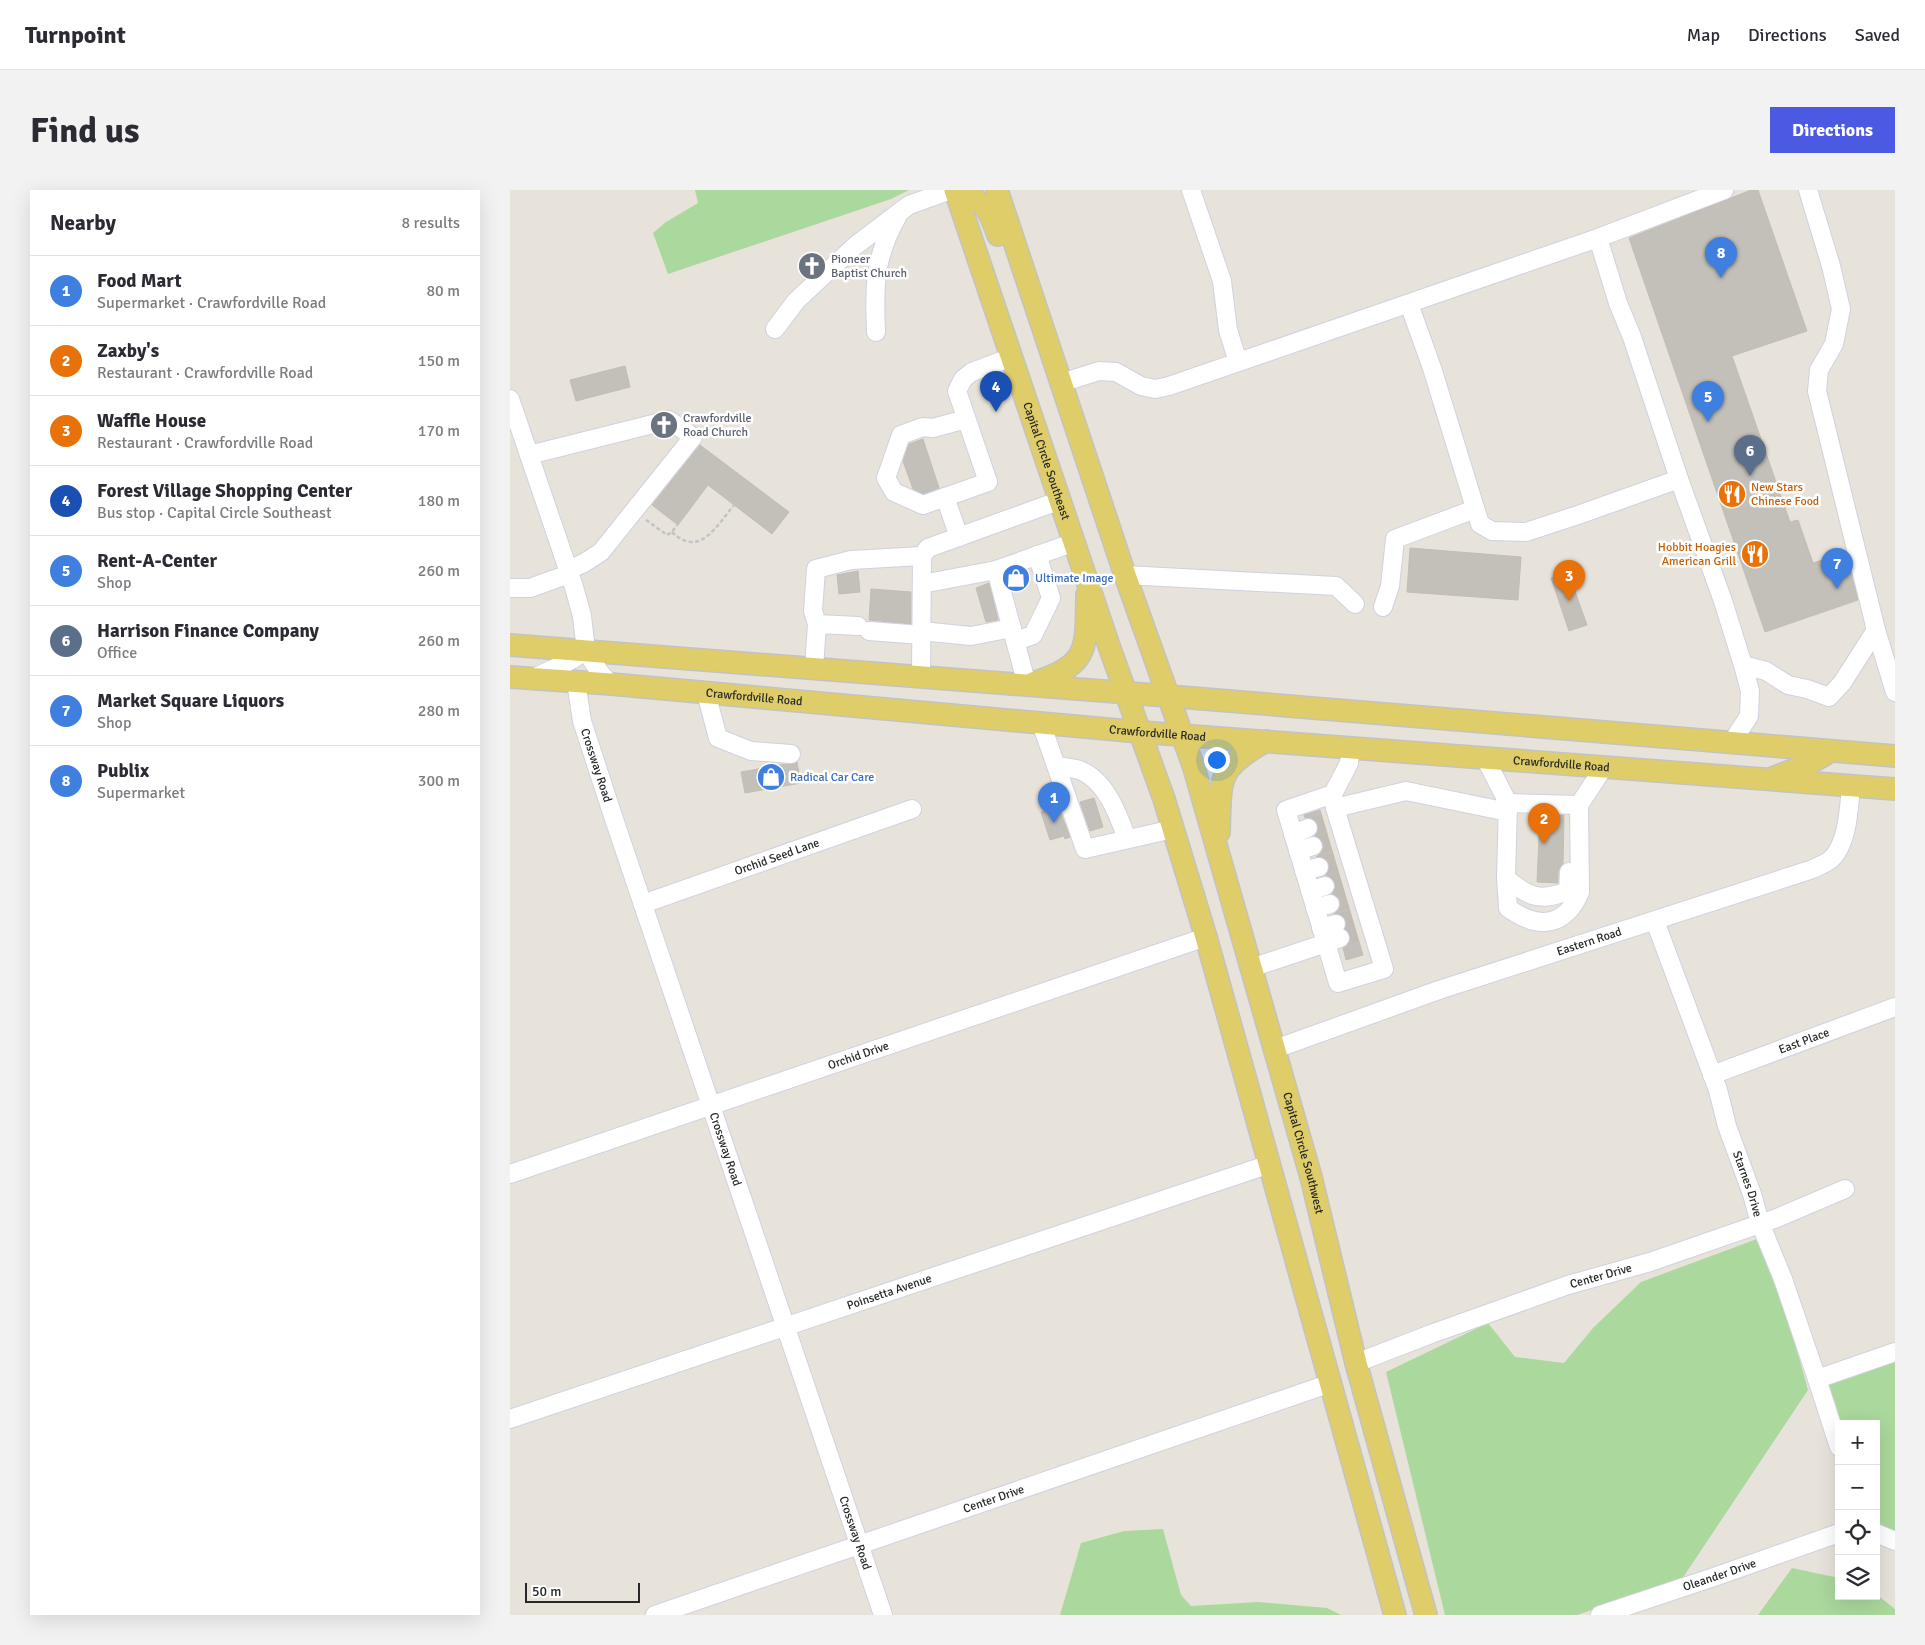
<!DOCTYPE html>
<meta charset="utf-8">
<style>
body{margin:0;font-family:Signika,sans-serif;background:#f2f2f3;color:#2b2b33}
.controls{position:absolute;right:15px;bottom:15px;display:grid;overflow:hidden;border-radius:0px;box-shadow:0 5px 20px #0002}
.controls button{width:45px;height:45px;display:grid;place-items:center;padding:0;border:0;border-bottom:1px solid #e1e1e2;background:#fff;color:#2b2b33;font:25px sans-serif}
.scale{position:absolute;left:15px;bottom:12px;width:115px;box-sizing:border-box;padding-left:5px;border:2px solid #272727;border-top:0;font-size:14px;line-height:18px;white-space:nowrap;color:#272727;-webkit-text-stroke:4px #fff;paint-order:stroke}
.you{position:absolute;left:706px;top:569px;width:18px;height:18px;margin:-12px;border:4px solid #fff;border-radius:50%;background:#1a73e8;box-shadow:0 0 0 8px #1a73e833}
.badge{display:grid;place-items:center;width:32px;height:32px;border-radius:50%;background:#4c5ae3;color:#fff;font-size:16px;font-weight:700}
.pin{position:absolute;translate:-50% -41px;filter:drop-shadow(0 1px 2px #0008)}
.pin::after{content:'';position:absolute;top:26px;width:18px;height:15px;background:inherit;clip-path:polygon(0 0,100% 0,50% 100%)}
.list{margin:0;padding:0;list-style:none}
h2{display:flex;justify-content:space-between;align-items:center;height:65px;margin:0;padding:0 20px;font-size:21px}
h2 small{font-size:16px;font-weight:400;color:#7c7c81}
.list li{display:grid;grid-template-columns:32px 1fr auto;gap:15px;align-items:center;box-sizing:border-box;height:70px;padding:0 20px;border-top:1px solid #e1e1e2}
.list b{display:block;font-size:19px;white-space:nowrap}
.list p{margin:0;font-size:16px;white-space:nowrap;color:#7c7c81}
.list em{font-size:16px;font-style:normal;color:#7c7c81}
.icon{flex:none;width:28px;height:28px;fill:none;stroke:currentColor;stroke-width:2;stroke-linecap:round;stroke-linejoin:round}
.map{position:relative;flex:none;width:1385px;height:1425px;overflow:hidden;border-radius:0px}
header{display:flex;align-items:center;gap:30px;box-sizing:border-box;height:70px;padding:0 25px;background:#fff;border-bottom:1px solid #e1e1e2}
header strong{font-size:24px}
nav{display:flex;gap:28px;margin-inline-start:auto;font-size:18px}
.intro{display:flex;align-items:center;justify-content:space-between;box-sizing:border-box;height:120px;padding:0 30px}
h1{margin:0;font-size:35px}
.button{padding:12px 22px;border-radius:0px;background:#4c5ae3;color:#fff;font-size:18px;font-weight:700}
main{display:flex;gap:30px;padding:0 30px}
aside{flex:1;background:#fff;border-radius:0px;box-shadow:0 5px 20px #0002}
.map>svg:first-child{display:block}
.green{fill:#abd89c}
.building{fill:#c3bfb9;stroke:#c2beb4}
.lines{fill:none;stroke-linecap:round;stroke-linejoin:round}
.minor-tunnel{stroke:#c1bdb6;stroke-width:18;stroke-dasharray:18 9;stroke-linecap:butt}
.minor-casing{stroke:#cfd1de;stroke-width:20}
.major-casing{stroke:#c3c3c3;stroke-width:24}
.path{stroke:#c3c3c3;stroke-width:2.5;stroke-dasharray:4 2.5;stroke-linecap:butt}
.minor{stroke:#fff;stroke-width:18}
.major{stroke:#decd68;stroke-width:21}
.labels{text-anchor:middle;stroke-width:5;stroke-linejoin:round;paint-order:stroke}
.worship-label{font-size:12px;fill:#5b616d;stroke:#fff;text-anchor:start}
.street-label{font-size:12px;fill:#272727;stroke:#fff}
.food-label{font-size:12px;fill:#c56008;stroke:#fff;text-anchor:start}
.shop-label{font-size:12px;fill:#366cbe;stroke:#fff;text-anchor:start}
</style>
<header>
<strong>Turnpoint</strong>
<nav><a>Map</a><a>Directions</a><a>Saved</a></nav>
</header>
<div class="intro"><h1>Find us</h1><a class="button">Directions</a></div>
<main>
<aside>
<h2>Nearby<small>8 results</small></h2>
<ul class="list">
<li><span class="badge" style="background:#3f7fe0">1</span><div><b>Food Mart</b><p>Supermarket · Crawfordville Road</p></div><em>80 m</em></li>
<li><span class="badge" style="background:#e8710a">2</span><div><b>Zaxby's</b><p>Restaurant · Crawfordville Road</p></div><em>150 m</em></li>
<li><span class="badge" style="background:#e8710a">3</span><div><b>Waffle House</b><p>Restaurant · Crawfordville Road</p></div><em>170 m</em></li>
<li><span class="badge" style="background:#1a4fb4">4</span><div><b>Forest Village Shopping Center</b><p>Bus stop · Capital Circle Southeast</p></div><em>180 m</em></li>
<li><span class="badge" style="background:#3f7fe0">5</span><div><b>Rent-A-Center</b><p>Shop</p></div><em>260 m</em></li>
<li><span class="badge" style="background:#5c6f8a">6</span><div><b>Harrison Finance Company</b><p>Office</p></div><em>260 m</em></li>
<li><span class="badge" style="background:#3f7fe0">7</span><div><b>Market Square Liquors</b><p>Shop</p></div><em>280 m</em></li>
<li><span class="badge" style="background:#3f7fe0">8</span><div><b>Publix</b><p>Supermarket</p></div><em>300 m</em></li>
</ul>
</aside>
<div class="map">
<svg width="1385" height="1425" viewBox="0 0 1385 1425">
<rect width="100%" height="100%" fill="#e8e3da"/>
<path class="green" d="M185,0H399L381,9L158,84L143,43L156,32L188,13Z
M1247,1049C1267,1099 1285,1149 1298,1200L1172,1389L1067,1425H935L876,1182L978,1133L1005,1167L1054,1173L1083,1138L1131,1092Z
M1385,1170V1342L1366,1335V1234H1331L1318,1193Z
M653,1339L671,1405L681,1416L748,1412L817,1418L831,1425H550L571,1353L614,1341Z
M1282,1378L1329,1388V1406H1366V1404L1385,1419V1425H1248Z"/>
<path class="building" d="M1241,0H1248L1297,141L1222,166L1280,332L1288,330L1303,373L1336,362L1348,410L1255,442L1119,48Z
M115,176L120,197L66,211L60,190Z
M413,249L429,298L413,304L403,299L393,271L399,254Z
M190,255L279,322L262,344L198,295L168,335L142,315Z
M900,358L1011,367L1008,410L897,402Z
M348,381L350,402L329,404L327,385Z
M1058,382L1077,435L1059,441L1041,388Z
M479,393L488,430L476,432L466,398Z
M361,399L401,402V434L359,430Z
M287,572L291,593L235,603L231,582Z
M584,608L593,637L580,641L570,612Z
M548,616L560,647L555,649L554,646L540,650L531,622Z
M810,620L853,765L836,770L833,758L838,754L840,745L835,739L836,732L834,727L829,724H824L830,717V712L827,706L822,704L825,699V692L822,688L815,686L819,680V674L812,667H806L811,663L813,658L810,648L805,646L808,640V635L804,629L795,628L794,625Z
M1030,625H1054L1053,674L1048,681V693L1027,692Z"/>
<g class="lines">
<path class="minor-tunnel" d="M798,638L814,633
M803,656L819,651
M809,677L825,672
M815,696L831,691
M820,714L836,709
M826,734L842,729
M830,748L846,743"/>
<defs>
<g id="minor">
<path d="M681,0L712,91L718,140L728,172"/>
<path d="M1298,0L1321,76L1331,119L1324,154L1309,180L1307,201L1366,440L1385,502"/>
<path d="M1088,48L1108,113L1122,147L1169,289L1213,411L1233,475L1240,501L1239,526L1222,552"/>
<path d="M899,114L922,178L970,334L982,341L1016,342L1068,325L1169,289"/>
<path d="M265,139L286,111L345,56L399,15L441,0"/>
<path d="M366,142C364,97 364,68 387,27"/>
<path d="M551,193L589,181L606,182L631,196L645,199L659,196L1088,48L1214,0"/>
<path d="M0,209L64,397L72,426L76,461L91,484L101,494"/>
<path d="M456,229L423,238L413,237L391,245L376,288L384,302L413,315L478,292L447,201L453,189L462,182L502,167"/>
<path d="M19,265L159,230L183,247L91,362L74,373L58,380"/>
<path d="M435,307L449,347"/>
<path d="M486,380L517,495"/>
<path d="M615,385L826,396L845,414"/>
<path d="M412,394L486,380L565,352"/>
<path d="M0,398H20L59,384"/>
<path d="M873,417L880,396L885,349L965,319"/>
<path d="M307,434L348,436"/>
<path d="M359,441L412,445"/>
<path d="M411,441L461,446L502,438"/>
<path d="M506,451L523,445L541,408L527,365"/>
<path d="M1233,475L1256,481L1278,495L1297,499L1319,507L1332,493L1366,440"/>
<path d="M304,478L307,434L303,421L306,379L341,370L412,366"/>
<path d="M411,486L412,366L418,358L551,310"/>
<path d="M23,488L56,473L76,461"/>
<path id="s1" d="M66,492L72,531L103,626L373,1425"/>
<path d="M196,503L208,548L241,561L281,564"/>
<path d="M531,533L575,659L663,639"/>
<path d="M975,568L998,613L996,688L998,718C1027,739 1055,738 1070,702L1069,615L1094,577"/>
<path d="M547,576C553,577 560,578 566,579C595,587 608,624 617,649"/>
<path d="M823,604L839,573L841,558"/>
<path d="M998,613L1069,615"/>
<path d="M825,618L896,601L998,622"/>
<path d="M783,644L798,638"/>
<path d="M788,661L803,656"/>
<path d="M794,681L809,677"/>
<path d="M996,688C1018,707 1030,712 1058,701L1059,682"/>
<path d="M800,701L815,696"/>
<path id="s2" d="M133,714L402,619"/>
<path d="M805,718L820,714"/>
<path id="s3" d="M1145,731L1208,900L1217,936L1242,1004L1250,1033L1273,1089L1307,1189L1329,1257"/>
<path d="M811,738L826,734"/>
<path d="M741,778L816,753L776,620L823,604L825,618L874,779L828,793L816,753L830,748"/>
<path id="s4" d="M765,859L929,800L1303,679C1308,676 1315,674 1320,670C1338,655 1339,617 1341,596"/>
<path id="s5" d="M1202,885L1385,817"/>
<path id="s6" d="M0,984L696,747"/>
<path id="s7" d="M846,1173L921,1144L1058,1095L1140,1072L1267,1028L1335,999"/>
<path d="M1307,1189L1385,1162"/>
<path id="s8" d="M0,1229L760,974"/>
<path d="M1366,1343L1385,1351"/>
<path id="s9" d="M145,1425L821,1193"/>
<path id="s10" d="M1090,1425L1207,1386L1329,1343"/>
</g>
<g id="major">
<path id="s11" d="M445,0L599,456L654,609L696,747L885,1425"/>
<path d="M447,0C476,14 477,15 488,45"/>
<path id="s12" d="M487,0L615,385L684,578L694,613L801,987L846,1173L916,1425"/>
<path d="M0,455L658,506L1385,566"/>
<path id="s13" d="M0,487L101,494L630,542L1385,599"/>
<path d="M523,493C580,474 576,460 577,405"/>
<path d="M1265,587L1297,575L1321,561"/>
<path d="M709,642C711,588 706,579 756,551"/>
</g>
</defs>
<use href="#minor" class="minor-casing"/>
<use href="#major" class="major-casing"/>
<path class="path" d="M136,330L157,345L162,342L167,335
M162,342C190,369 207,335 224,315"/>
<use href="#minor" class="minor"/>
<use href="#major" class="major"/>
</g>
<defs>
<symbol id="church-disc" viewBox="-11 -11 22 22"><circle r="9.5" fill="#6b7280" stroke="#fff"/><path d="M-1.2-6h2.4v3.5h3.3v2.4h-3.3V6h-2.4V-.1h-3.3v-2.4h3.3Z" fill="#fff"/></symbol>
<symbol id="restaurant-disc" viewBox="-11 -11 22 22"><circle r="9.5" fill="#e8710a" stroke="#fff"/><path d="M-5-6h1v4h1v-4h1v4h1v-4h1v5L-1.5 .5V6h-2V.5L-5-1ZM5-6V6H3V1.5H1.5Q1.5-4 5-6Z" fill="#fff"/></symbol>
<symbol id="shop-disc" viewBox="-11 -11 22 22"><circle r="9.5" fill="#3f7fe0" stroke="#fff"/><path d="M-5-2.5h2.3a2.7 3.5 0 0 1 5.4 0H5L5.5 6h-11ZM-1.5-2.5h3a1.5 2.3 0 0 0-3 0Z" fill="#fff"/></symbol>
</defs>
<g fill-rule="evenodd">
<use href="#church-disc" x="286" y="60" width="32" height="32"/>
<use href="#church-disc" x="138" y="219" width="32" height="32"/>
<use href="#restaurant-disc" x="1206" y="288" width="32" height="32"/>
<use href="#restaurant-disc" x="1229" y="348" width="32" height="32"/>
<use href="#shop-disc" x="490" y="372" width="32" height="32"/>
<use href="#shop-disc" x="245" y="571" width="32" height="32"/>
</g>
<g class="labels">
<g class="worship-label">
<text x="321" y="73">Pioneer<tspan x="321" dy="14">Baptist Church</tspan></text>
<text x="173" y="232">Crawfordville<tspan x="173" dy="14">Road Church</tspan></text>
</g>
<g class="street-label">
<text dy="4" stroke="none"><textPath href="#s11" startOffset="286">Capital Circle Southeast</textPath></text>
<text dy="4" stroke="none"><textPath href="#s13" startOffset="245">Crawfordville Road</textPath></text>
<text dy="4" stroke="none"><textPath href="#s13" startOffset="650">Crawfordville Road</textPath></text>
<text dy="4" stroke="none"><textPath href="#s13" startOffset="1055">Crawfordville Road</textPath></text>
<text dy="4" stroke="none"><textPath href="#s1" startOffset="86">Crossway Road</textPath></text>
<text dy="4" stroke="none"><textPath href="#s2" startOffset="142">Orchid Seed Lane</textPath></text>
<text dy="4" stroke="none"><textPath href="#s4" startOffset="332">Eastern Road</textPath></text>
<text dy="4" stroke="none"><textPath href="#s5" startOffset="98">East Place</textPath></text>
<text dy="4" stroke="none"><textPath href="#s6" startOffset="368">Orchid Drive</textPath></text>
<text dy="4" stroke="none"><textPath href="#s1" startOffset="491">Crossway Road</textPath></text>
<text dy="4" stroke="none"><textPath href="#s12" startOffset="1011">Capital Circle Southwest</textPath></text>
<text dy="4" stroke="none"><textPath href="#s3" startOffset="279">Starnes Drive</textPath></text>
<text dy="4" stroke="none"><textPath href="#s7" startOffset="260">Center Drive</textPath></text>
<text dy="4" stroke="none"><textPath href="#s8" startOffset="400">Poinsetta Avenue</textPath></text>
<text dy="4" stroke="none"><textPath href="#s9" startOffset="358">Center Drive</textPath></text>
<text dy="4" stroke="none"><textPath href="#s1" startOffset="896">Crossway Road</textPath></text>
<text dy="4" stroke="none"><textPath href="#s10" startOffset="126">Oleander Drive</textPath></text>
</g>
<g class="food-label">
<text x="1241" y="301">New Stars<tspan x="1241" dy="14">Chinese Food</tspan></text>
<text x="1226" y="361" text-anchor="end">Hobbit Hoagies<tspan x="1226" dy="14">American Grill</tspan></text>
</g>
<g class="shop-label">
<text x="525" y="392">Ultimate Image</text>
<text x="280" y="591">Radical Car Care</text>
</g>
</g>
</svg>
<div class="controls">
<button>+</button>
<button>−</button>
<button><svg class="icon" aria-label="locate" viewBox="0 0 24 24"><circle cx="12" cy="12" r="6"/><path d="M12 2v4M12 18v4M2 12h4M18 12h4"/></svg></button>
<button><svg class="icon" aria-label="layers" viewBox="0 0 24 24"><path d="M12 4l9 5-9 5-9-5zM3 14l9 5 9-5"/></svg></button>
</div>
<div class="scale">50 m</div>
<div class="you"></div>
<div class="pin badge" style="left:544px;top:633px;background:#3f7fe0">1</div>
<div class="pin badge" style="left:1034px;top:654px;background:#e8710a">2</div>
<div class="pin badge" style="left:1059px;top:411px;background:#e8710a">3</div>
<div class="pin badge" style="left:486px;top:222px;background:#1a4fb4">4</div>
<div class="pin badge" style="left:1198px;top:232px;background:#3f7fe0">5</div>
<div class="pin badge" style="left:1240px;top:286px;background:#5c6f8a">6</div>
<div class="pin badge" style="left:1327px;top:399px;background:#3f7fe0">7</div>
<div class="pin badge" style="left:1211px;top:88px;background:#3f7fe0">8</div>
</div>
</main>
